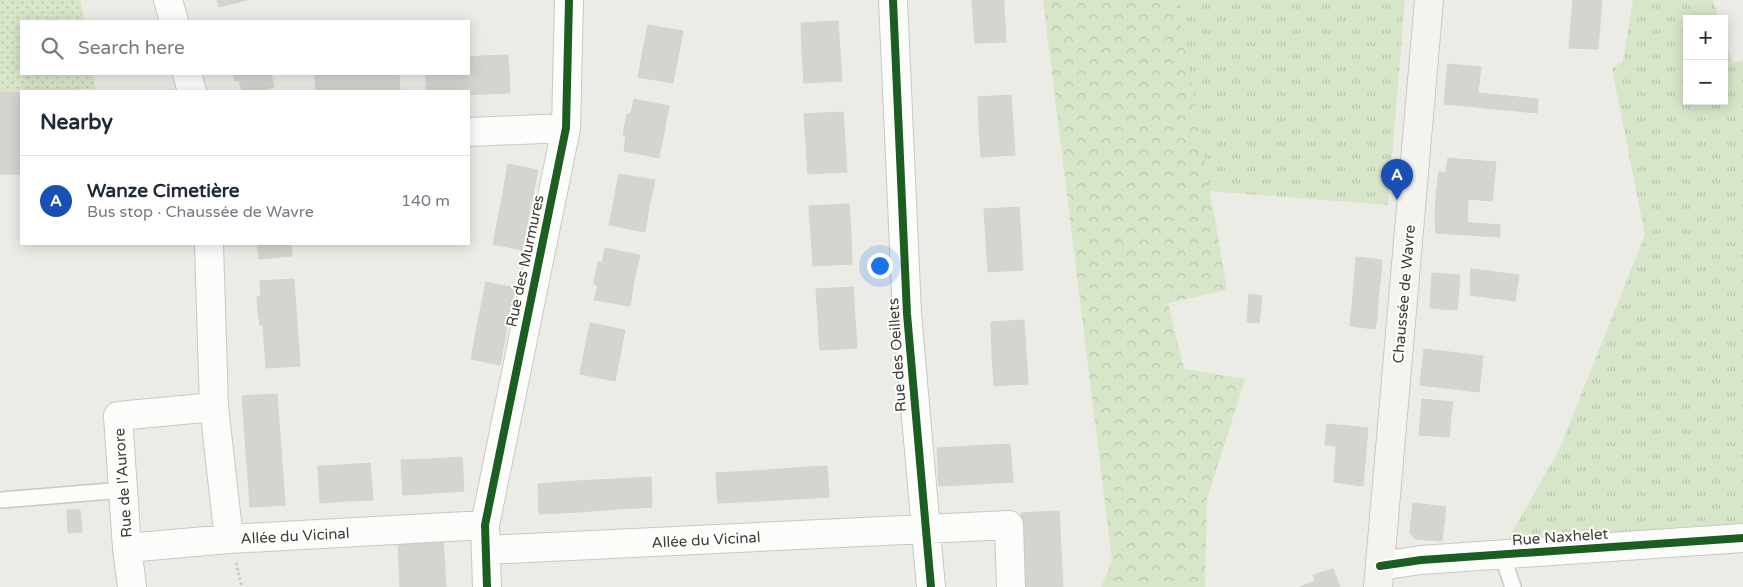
<!DOCTYPE html>
<meta charset="utf-8">
<style>
body{margin:0;font-family:"Varela Round",sans-serif;background:#f2f2f3;color:#1f2937}
.controls{position:absolute;right:15px;top:15px;display:grid;overflow:hidden;border-radius:0px;box-shadow:0 2px 12px #0003}
.controls button{width:45px;height:45px;display:grid;place-items:center;padding:0;border:0;border-bottom:1px solid #e0e1e3;background:#fff;color:#1f2937;font:25px sans-serif}
.you{position:absolute;left:879px;top:265px;width:18px;height:18px;margin:-12px;border:4px solid #fff;border-radius:50%;background:#1a73e8;box-shadow:0 0 0 8px #1a73e833}
.badge{display:grid;place-items:center;width:32px;height:32px;border-radius:50%;background:#7d7a73;color:#fff;font-size:16px;font-weight:700}
.pin{position:absolute;translate:-50% -41px;filter:drop-shadow(0 1px 2px #0008)}
.pin::after{content:'';position:absolute;top:26px;width:18px;height:15px;background:inherit;clip-path:polygon(0 0,100% 0,50% 100%)}
.list{margin:0;padding:0;list-style:none}
h2{display:flex;justify-content:space-between;align-items:center;height:65px;margin:0;padding:0 20px;font-size:21px}
h2 small{font-size:16px;font-weight:400;color:#747a83}
.list li{display:grid;grid-template-columns:32px 1fr auto;gap:15px;align-items:center;box-sizing:border-box;height:90px;padding:0 20px;border-top:1px solid #e0e1e3}
.list b{display:block;font-size:19px;white-space:nowrap}
.list p{margin:0;font-size:16px;white-space:nowrap;color:#747a83}
.list em{font-size:16px;font-style:normal;color:#747a83}
.icon{flex:none;width:28px;height:28px;fill:none;stroke:currentColor;stroke-width:2;stroke-linecap:round;stroke-linejoin:round}
.map{position:relative;flex:none;width:1743px;height:587px;overflow:hidden}
.search{position:absolute;background:#fff;box-shadow:0 2px 12px #0003;left:20px;top:20px;width:450px;height:55px;display:flex;align-items:center;gap:12px;box-sizing:border-box;padding:0 18px;border-radius:0px;color:#747a83;font-size:19px}
.panel{position:absolute;background:#fff;box-shadow:0 2px 12px #0003;left:20px;top:90px;width:450px;height:155px;border-radius:0px}
.map>svg:first-child{display:block}
.grass{fill:url(#grass-tufts)}
.forest{fill:url(#forest-crowns)}
.park{fill:url(#park-dots)}
.building{fill:#d5d4cf;stroke:#d4d3cd}
.lines{fill:none;stroke-linecap:round;stroke-linejoin:round}
.service-casing{stroke:#c8c8c3;stroke-width:18}
.minor-casing{stroke:#c8c8c3;stroke-width:30}
.secondary-casing{stroke:#cac9bf;stroke-width:30}
.path{stroke:#cbcac6;stroke-width:3;stroke-dasharray:2.5 2.5;stroke-linecap:butt}
.service{stroke:#fcfcfb;stroke-width:15}
.minor{stroke:#fcfcfb;stroke-width:28}
.secondary{stroke:#f4f3ed;stroke-width:28}
.cycleway-casing{stroke:#fff;stroke-width:11}
.cycleway{stroke:#1b5e20;stroke-width:8}
.labels{text-anchor:middle;stroke-width:4;stroke-linejoin:round;paint-order:stroke}
.street-label{font-size:15px;fill:#413d35;stroke:#fff}
</style>
<div class="map">
<svg width="1743" height="587" viewBox="0 0 1743 587">
<defs>
<pattern id="grass-tufts" width="24" height="20" patternUnits="userSpaceOnUse" patternTransform="scale(1.25)"><rect width="24" height="20" fill="#d7e5c9"/><path d="M3 7l-1-3M5 7V3M7 7l1-3M15 17l-1-3M17 17v-4M19 17l1-3" fill="none" stroke="#bac5ad"/></pattern>
<pattern id="forest-crowns" width="20" height="18" patternUnits="userSpaceOnUse" patternTransform="scale(1.25)"><rect width="20" height="18" fill="#d7e5c9"/><path d="M2 6a3 3 0 1 1 6 0M12 15a3 3 0 1 1 6 0" fill="none" stroke="#bac5ad"/></pattern>
<pattern id="park-dots" width="8" height="8" patternUnits="userSpaceOnUse" patternTransform="scale(1.25)"><rect width="8" height="8" fill="#d7e5c9"/><path d="M2 2h.1M6 6h.1" fill="none" stroke="#bac5ad" stroke-width="1.8" stroke-linecap="round"/></pattern>
</defs>
<rect width="100%" height="100%" fill="#ecece7"/>
<path class="grass" d="M1177,0H1405L1388,205L1209,191Z
M1633,0H1713L1719,19H1687V101H1724V36L1733,63L1743,60V524L1506,543L1559,450L1645,235L1612,69L1623,61Z"/>
<path class="forest" d="M1043,0H1177L1227,290L1168,303L1184,369L1245,379L1207,499L1205,587H1101L1112,560Z"/>
<path class="park" d="M0,0H80L84,21H21V74H93L95,89L0,91Z"/>
<path class="building" d="M217,0H247L219,7Z
M972,0H1004V12L973,14Z
M1573,0H1602L1598,49L1569,48Z
M1004,12L1006,42L975,43L973,14Z
M838,21L840,51L802,53L801,23Z
M648,25L683,31L678,57L643,50Z
M643,50L678,57L673,83L638,77Z
M840,51L842,81L804,83L802,53Z
M508,55L510,93L482,94L480,56Z
M480,56L482,94L469,95V91H454L453,74H469V57Z
M1448,64L1481,67L1478,93L1538,99L1537,113L1444,104Z
M233,74H271L274,87L258,91H242L239,80L235,81Z
M315,74H344L345,91H316Z
M344,74H371L372,91H345Z
M371,74H399L400,91H372Z
M426,74H453L454,91H426Z
M0,92H21V174H0Z
M1011,95L1013,124L979,125L978,97Z
M634,99L669,106L664,132L625,124L627,115L631,113Z
M843,112L845,142L806,144L804,114Z
M625,124L664,132L659,158L624,151L626,136L623,135Z
M1013,124L1015,155L981,157L979,125Z
M845,142L847,172L808,174L806,144Z
M1448,158L1472,160L1470,175L1446,173Z
M1472,160L1496,162L1492,201L1468,199Z
M508,164L538,170L530,210L501,203Z
M1439,172L1470,175L1468,199L1436,196Z
M619,174L655,180L649,207L614,200Z
M1436,196L1468,199L1467,223L1435,220Z
M614,200L649,207L645,232L609,225Z
M501,203L530,210L522,250L493,244Z
M849,204L851,234L811,236L809,206Z
M1019,207L1021,239L986,241L984,209Z
M1435,220L1500,225V237L1436,233Z
M851,234L852,264L813,266L811,236Z
M1021,239L1023,270L988,272L986,241Z
M257,244H291L292,256L259,259Z
M605,248L640,255L634,280L596,272L598,262L602,263Z
M1356,257L1382,260L1381,275L1355,272Z
M1471,269L1519,275L1515,301L1470,295Z
M596,272L634,280L630,306L594,300L598,285L594,284Z
M1355,272L1381,275L1378,298L1353,296Z
M1432,273L1460,275L1457,310L1430,308Z
M294,279L296,309L258,311L257,297L261,296L260,281Z
M486,282L515,288L507,327L478,321Z
M853,287L855,318L818,320L816,289Z
M1249,294L1262,296L1259,323L1247,322Z
M1353,296L1378,298L1377,318L1351,315Z
M296,309L298,338L264,340L263,325H260L258,311Z
M1351,315L1377,318L1375,329L1350,326Z
M855,318L857,348L820,350L818,320Z
M1024,320L1026,352L992,354L991,322Z
M478,321L507,327L500,365L471,359Z
M590,323L625,330L620,356L585,348Z
M298,338L300,366L266,368L264,340Z
M585,348L620,356L615,381L580,374Z
M1424,349L1483,356L1479,392L1420,385Z
M1026,352L1028,384L994,386L992,354Z
M277,394L281,449L246,451L242,396Z
M1422,399L1453,402L1451,415L1421,412Z
M1421,412L1451,415L1449,437L1419,435Z
M1327,424L1368,428L1366,449L1325,445Z
M1010,444L1013,482L939,486L937,448Z
M1336,447L1366,449L1363,486L1334,482Z
M281,449L285,505L250,507L246,451Z
M462,457L464,491L435,493L432,459Z
M432,459L435,493L403,495L401,460Z
M370,463L373,500L347,501L344,465Z
M344,465L347,501L320,503L318,466Z
M827,466L829,497L794,499L793,468Z
M793,468L794,499L757,501L755,471Z
M755,471L757,501L718,503L716,473Z
M651,477L652,507L617,509L614,479Z
M614,479L617,509L578,512L577,481Z
M577,481L578,512L539,514L538,484Z
M1413,503L1446,507L1442,541L1415,539L1410,533Z
M67,510H80L82,532L68,533Z
M1059,511L1063,587H1025L1021,513Z
M443,540L446,587H400L398,543Z
M1333,569L1340,587H1300L1315,581L1313,575Z"/>
<g class="lines">
<defs>
<path id="service" d="M2,500L123,490
M1502,555L1513,587"/>
<path id="minor" d="M168,0L174,21
M893,0L907,314L931,587
M187,74L192,91
M469,132L566,128
M209,244L214,407L229,539
M127,548L229,539L485,525
M486,550L1009,525L1011,587
M1380,566L1421,560L1743,538
M132,587L127,548L118,416L214,407
M487,587L485,525L566,128L569,0"/>
<path id="secondary" d="M1378,587L1429,0"/>
</defs>
<use href="#service" class="service-casing"/>
<use href="#minor" class="minor-casing"/>
<use href="#secondary" class="secondary-casing"/>
<path class="path" d="M236,563L242,587"/>
<use href="#service" class="service"/>
<use href="#minor" class="minor"/>
<use href="#secondary" class="secondary"/>
<defs>
<path id="cycleway" d="M893,0L907,314L931,587
M1380,566L1421,560L1743,538
M487,587L485,525L566,128L569,0"/>
</defs>
<use href="#cycleway" class="cycleway-casing"/>
<use href="#cycleway" class="cycleway"/>
</g>
<g class="labels">
<g class="street-label">
<text transform="translate(525 261) rotate(-78)" y="5">Rue des Murmures</text>
<text transform="translate(1404 294) rotate(-85)" y="5">Chaussée de Wavre</text>
<text transform="translate(897 355) rotate(-94)" y="5">Rue des Oeillets</text>
<text transform="translate(123 483) rotate(-94)" y="5">Rue de l'Aurore</text>
<text transform="translate(295 536) rotate(-3)" y="5">Allée du Vicinal</text>
<text transform="translate(1560 537) rotate(-4)" y="5">Rue Naxhelet</text>
<text transform="translate(706 540) rotate(-3)" y="5">Allée du Vicinal</text>
</g>
</g>
</svg>
<div class="controls">
<button>+</button>
<button>−</button>
</div>
<div class="you"></div>
<div class="pin badge" style="left:1397px;top:200px;background:#1a4fb4">A</div>
<div class="search"><svg class="icon" aria-label="search" viewBox="0 0 24 24"><circle cx="10" cy="10" r="6"/><path d="M15 15l6 6"/></svg>Search here</div>
<section class="panel">
<h2>Nearby<small></small></h2>
<ul class="list">
<li><span class="badge" style="background:#1a4fb4">A</span><div><b>Wanze Cimetière</b><p>Bus stop · Chaussée de Wavre</p></div><em>140 m</em></li>
</ul>
</section>
</div>
